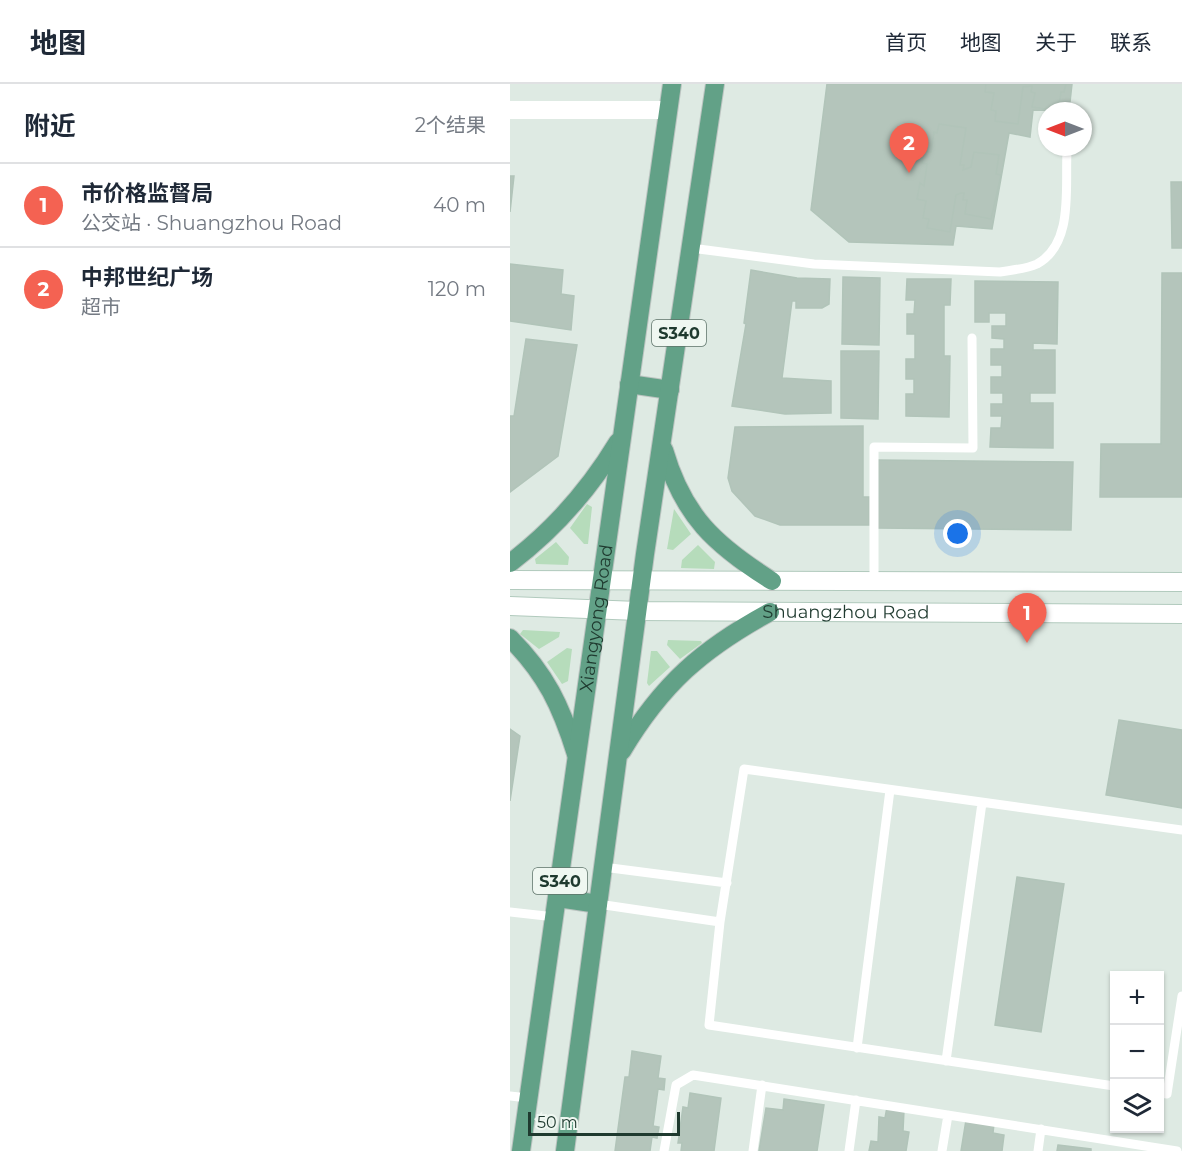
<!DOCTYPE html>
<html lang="zh">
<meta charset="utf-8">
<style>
body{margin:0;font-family:Montserrat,"Noto Sans SC",sans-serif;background:#f6f6f7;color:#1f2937}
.controls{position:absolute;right:18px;bottom:18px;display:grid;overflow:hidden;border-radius:0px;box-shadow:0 2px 4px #0004}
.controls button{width:54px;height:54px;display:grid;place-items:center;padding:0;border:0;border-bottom:2px solid #e0e1e3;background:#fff;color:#1f2937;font:30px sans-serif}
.compass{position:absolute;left:528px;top:18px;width:54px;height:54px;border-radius:50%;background:#fff;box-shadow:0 2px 4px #0004;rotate:270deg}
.scale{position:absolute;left:18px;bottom:15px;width:152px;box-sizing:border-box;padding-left:6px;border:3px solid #1f3a2f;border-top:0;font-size:16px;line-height:21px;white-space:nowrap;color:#1f3a2f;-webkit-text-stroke:4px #eff7f1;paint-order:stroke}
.you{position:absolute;left:448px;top:450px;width:21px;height:21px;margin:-15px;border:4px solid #fff;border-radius:50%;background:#1a73e8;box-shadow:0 0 0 9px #1a73e833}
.badge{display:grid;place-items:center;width:39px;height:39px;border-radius:50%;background:#f46252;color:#fff;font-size:20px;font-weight:700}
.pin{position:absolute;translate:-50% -50px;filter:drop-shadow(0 2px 3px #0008)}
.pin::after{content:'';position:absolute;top:32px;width:21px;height:18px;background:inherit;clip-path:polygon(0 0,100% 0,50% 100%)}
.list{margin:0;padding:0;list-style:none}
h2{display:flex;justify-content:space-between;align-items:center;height:78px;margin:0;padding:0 24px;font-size:26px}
h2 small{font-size:20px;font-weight:400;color:#747a83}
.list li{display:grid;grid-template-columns:39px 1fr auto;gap:18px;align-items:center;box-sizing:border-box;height:84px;padding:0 24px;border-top:2px solid #e0e1e3}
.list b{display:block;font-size:22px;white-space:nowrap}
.list p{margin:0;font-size:20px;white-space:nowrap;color:#747a83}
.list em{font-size:20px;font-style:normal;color:#747a83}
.icon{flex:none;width:33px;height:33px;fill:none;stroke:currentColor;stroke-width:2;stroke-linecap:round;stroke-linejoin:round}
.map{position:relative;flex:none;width:672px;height:1067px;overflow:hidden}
header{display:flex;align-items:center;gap:36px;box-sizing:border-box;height:84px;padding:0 30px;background:#fff;border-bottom:2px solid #e0e1e3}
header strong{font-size:28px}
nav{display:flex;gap:33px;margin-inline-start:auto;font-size:21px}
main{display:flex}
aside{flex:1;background:#fff}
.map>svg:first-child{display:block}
.green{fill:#b6dcbb}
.building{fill:#b4c5bb;stroke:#b1c4b9;stroke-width:1.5}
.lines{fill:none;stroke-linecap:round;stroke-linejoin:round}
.secondary-casing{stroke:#b1cabd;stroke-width:20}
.primary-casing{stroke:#bcc4c1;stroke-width:20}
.lane{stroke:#fff;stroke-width:9}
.street{stroke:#fff;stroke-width:18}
.secondary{stroke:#fff;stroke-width:18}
.primary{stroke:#62a187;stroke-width:18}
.labels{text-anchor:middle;stroke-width:4.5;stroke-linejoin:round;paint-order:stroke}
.shield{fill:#eff7f1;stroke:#5d7369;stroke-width:1.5}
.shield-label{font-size:16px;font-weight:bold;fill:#1f3a2f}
.street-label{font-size:18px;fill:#1f3a2f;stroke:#eff7f1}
</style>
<header>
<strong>地图</strong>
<nav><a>首页</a><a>地图</a><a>关于</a><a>联系</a></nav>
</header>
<main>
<aside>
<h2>附近<small>2个结果</small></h2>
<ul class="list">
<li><span class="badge">1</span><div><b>市价格监督局</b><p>公交站 · Shuangzhou Road</p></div><em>40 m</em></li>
<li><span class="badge">2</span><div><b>中邦世纪广场</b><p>超市</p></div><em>120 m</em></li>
</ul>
</aside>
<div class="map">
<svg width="672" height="1067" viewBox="0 0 672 1067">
<rect width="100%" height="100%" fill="#deeae3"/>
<path class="green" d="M77,420L82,423L78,460H74L60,444Z
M164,425L181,450L163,466L157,465Z
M46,458L59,473L58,481L26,480L25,475Z
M188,461L205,478L204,485L171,484L172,476Z
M13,546L50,548L49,553L29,565L10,550Z
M158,556L191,557L192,559L170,575L157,561Z
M57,564L62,565L58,597L52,600L37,578Z
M141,567H147L160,583L139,602L137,599Z"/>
<path class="building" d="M317,0H562L559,27L523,26L520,53L499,49L482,145L446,142L443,161L339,158L301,126Z
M476,0H556L554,8H551L548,27L522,23L525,9L521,8L522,2L513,3L508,40L485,37L486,27L481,26L484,9L475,8Z
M429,40L456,44L450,81H454L453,86L461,83L464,68L489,71L486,90L491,91L481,135L455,130L457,116H453L454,109H451L446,111L440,148L417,144L419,135L413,134L416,117L407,115L410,99L414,102L417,80L412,79L414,67L421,68L424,48L427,49Z
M0,92H4L0,128Z
M661,98H672V164H662Z
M0,180L53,186L51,210L64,212L61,246L0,237Z
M241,186L287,194L320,195L319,220L312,224H286V217H282L272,294L321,297V329L275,330L222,322L236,240L234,239Z
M652,189H672V413H590L591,360H651Z
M333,193L370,194L369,261L332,260Z
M397,195H441L440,221H434V272H440L439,333L396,332V310H404V295H396V275H405V250H397V230H404L405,216H396Z
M465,197L548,198L547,260L523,259V266H545V309H520V319H543V364L480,363L481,344H491L492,332H481V320H493V309H481V293H492V281H481V265H494V255L482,254V242H496V229H479V238H465Z
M16,255L67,261L48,372L0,408V332H4Z
M331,267H369L368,335L331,334Z
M353,342V413H359V441H270L245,432L222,407L218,394L225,343Z
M368,376L563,378L561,446L367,444Z
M609,636L672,646V724L596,711Z
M0,645L10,652L0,717Z
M507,793L554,800L531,948L485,941Z
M122,967L151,972L148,994L155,995L154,1006L148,1005L143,1042L149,1043L147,1054L142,1053L140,1067H105L115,993H119Z
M180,1009L211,1014L204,1067H171L172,1059H168L173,1023L178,1024Z
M274,1015L314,1021L307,1067H249L256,1024L273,1026Z
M377,1023L394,1026L393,1047L399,1048L396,1067H359L361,1057L368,1058L369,1033L375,1034Z
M456,1036L484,1040L483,1049L494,1051L492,1067H451Z
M548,1061L581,1065V1067H547Z"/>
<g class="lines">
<defs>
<g id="secondary">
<path d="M0,496L672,498"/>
<path id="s1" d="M0,522L128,527L672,530"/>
</g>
<g id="primary">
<path d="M119,300L160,306"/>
<path d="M154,366C173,432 205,461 262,497"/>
<path d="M0,479C45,445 79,406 108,358"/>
<path d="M0,554C36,590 51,622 66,670"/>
<path d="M112,667C152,600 192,565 260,528"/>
<path d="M48,814L88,820"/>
<path id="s2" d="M11,1067L162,0"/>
<path d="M55,1067L135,470L205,0"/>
</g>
</defs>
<use href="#secondary" class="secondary-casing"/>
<use href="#primary" class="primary-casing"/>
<path class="lane" d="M181,164L304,180L490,188C502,186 516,185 527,180C564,160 555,104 557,68
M364,497V363L463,364L462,254
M93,783L217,799
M88,820L210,838
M0,828L45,833
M347,964L380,706
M436,977L472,719
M604,1002L199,941L210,838L234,685L672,746
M650,1009L657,1010L672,912
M0,1012L18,1014
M154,1067L166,1001L183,991L667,1067
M243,1067L252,1001
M339,1067L346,1016
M432,1067L438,1031
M528,1067L531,1045"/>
<path class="street" d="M0,26H158"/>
<use href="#secondary" class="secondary"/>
<use href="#primary" class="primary"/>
</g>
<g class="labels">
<g class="shield">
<rect x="142" y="236" width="54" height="26" rx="4.5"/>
<rect x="23" y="784" width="54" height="26" rx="4.5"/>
</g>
<g class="shield-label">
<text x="169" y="255">S340</text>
<text x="50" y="803">S340</text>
</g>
<g class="street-label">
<text dy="6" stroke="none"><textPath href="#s1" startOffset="336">Shuangzhou Road</textPath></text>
<text dy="6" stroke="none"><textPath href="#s2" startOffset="538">Xiangyong Road</textPath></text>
</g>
</g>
</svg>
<div class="controls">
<button>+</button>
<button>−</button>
<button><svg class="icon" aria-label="layers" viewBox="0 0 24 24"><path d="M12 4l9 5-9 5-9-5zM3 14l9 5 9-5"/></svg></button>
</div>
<svg class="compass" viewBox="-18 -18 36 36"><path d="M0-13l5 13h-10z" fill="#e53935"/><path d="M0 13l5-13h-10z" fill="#747a83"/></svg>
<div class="scale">50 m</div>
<div class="you"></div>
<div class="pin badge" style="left:517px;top:559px">1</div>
<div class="pin badge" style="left:399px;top:89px">2</div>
</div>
</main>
